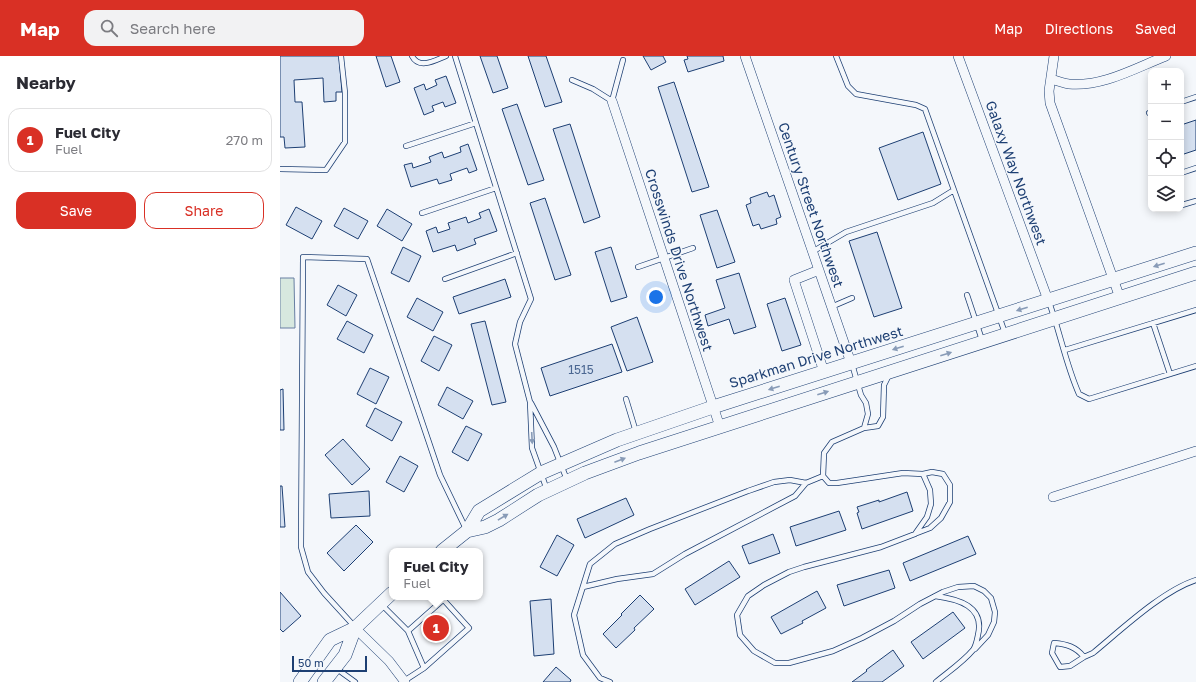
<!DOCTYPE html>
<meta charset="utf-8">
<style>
body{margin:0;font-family:"Golos Text",sans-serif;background:#f2f2f3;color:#2b2b33}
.controls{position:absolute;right:12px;top:12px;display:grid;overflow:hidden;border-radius:8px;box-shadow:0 2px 10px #0003}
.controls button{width:36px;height:36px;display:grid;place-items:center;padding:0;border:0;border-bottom:1px solid #e1e1e2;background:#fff;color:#2b2b33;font:20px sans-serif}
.scale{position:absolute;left:12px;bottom:10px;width:75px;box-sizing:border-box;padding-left:4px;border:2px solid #1d3f73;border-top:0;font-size:11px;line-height:14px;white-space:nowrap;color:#1d3f73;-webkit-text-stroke:3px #f4f7fb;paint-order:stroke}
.you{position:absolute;left:376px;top:241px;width:14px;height:14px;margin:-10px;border:3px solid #fff;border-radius:50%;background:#1a73e8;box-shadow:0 0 0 6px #1a73e833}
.badge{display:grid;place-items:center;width:26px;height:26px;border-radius:50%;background:#d93025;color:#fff;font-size:13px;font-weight:700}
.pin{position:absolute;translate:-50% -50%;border:2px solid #fff;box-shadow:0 1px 4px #0006}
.popup{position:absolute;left:109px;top:492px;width:94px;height:52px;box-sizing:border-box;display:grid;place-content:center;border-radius:8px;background:#fff;filter:drop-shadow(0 1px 3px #0005);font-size:13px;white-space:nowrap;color:#7c7c81}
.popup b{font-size:15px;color:#2b2b33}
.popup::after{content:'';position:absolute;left:50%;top:100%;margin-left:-8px;border:8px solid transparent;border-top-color:#fff}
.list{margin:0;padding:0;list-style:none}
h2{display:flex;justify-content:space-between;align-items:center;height:52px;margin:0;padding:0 16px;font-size:17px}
h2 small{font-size:13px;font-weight:400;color:#7c7c81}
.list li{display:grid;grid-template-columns:26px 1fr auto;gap:12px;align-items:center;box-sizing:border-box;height:64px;margin:0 8px 8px;padding:0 8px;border:1px solid #e1e1e2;border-radius:12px}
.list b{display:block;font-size:15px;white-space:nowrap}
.list p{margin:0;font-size:13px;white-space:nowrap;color:#7c7c81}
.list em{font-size:13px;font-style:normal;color:#7c7c81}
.actions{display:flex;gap:8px;padding:12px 16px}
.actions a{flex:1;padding:9px 0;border:1px solid #d93025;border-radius:12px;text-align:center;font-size:14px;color:#d93025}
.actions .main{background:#d93025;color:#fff}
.icon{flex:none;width:22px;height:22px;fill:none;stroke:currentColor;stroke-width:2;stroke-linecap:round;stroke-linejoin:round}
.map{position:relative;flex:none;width:916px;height:626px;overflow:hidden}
header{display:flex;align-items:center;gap:24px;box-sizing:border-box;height:56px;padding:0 20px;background:#d93025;color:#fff}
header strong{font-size:19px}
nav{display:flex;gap:22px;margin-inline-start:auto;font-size:14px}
.search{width:280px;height:36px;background:#f2f2f3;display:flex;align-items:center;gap:10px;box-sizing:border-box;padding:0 14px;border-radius:12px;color:#7c7c81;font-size:15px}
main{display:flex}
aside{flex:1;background:#fff}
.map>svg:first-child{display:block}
.green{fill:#d7e8df;stroke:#687fa3}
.building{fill:#d5e0f0;stroke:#1d3f73}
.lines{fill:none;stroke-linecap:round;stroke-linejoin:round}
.service-casing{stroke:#1d3f73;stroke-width:6}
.minor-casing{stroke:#1d3f73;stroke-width:10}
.secondary-casing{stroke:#1d3f73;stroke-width:14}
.service{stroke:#f4f7fb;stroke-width:4.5}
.minor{stroke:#f4f7fb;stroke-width:9}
.secondary{stroke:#f4f7fb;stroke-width:13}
.oneway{fill:#889bb7}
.labels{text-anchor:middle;stroke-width:3;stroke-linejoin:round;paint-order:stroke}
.number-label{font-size:12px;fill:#4b6792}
.street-label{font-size:14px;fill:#1d3f73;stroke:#f4f7fb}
</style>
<header>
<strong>Map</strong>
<div class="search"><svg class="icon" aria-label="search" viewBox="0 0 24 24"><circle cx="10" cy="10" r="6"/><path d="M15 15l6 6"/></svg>Search here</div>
<nav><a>Map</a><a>Directions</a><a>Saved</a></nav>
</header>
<main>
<aside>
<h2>Nearby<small></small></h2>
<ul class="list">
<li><span class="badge">1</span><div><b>Fuel City</b><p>Fuel</p></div><em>270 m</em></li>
</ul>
<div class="actions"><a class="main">Save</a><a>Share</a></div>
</aside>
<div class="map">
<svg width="916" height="626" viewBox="0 0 916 626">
<rect width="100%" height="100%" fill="#f4f7fb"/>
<path class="green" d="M0,222H14L15,272H0Z"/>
<path class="building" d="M0,0H59L62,36H56V45L44,46L43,22L14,24L15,46H22L25,91L5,92L4,81H0Z
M96,0H111L120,26L106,31Z
M200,0H217L228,32L213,37Z
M248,0H266L282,46L265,51Z
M363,0H383L386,6L371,14Z
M407,0H443L444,5L408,16L404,4L408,3Z
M166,20L176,47L165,51L163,46L152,50L154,55L144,59L134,32L144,28L146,34L157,29L155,24Z
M394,26L429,131L412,136L378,31Z
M237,48L264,124L248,129L222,53Z
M916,64V94L901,99V69Z
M290,68L320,161L304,167L273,73Z
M643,76L661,128L618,144L599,92Z
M188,88L197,114L189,117L187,112L170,118L172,124L159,128L157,123L131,131L124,109L132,107L133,112L151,106L149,101L162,96L164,102L181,96L180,91Z
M487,136L489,141L494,139L501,161L496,163L497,168L481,173L479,168L473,170L466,149L471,147L470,142Z
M265,142L291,219L275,224L250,147Z
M16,151L42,165L32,183L6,169Z
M64,152L88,165L78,183L54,170Z
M107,153L132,168L122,185L97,170Z
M209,153L217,175L194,183L196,188L177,195L175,189L153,196L146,175L156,171L158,177L170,173L168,167L186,161L188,167L201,162L199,157Z
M437,154L455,206L437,212L420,159Z
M597,176L622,252L594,261L569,185Z
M123,191L141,200L129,226L111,217Z
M331,191L347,241L331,246L315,196Z
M459,217L476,271L454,278L449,263L428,270L425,259L445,252L436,224Z
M225,223L231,241L179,258L173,241Z
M58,229L77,239L66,260L47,249Z
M137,242L163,256L153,275L127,261Z
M505,242L521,289L502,295L487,248Z
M357,261L373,306L347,315L331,271Z
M67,265L93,279L84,297L57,283Z
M205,265L226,346L212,349L191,268Z
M154,280L172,289L159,315L141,305Z
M332,288L342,316L270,340L261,312Z
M90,312L109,321L96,348L77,338Z
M167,331L193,345L183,363L158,349Z
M3,333L4,374H0V334Z
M95,352L122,366L112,385L86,370Z
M186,370L202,378L188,405L172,396Z
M63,383L90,413L72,429L45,399Z
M120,400L138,410L124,436L106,426Z
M0,430H2L5,471H0Z
M89,435L90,460L51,462L49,438Z
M627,436L633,455L582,473L577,457L579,456L577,451L599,444V446Z
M346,442L354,459L305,482L297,463Z
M559,455L566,474L516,490L510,471Z
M76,469L93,486L64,515L47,497Z
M493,478L500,497L469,508L462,490Z
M277,479L294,489L277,520L260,511Z
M688,480L696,498L630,525L623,507Z
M449,505L460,521L415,549L405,533Z
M609,514L615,532L564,550L557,529Z
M537,535L546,552L522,565L523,567L501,578L491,561Z
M0,536L21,560L3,576L0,573Z
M360,539L374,553L354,572L355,574L336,592L323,578L342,559L341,558Z
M271,543L274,598L254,600L250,545Z
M673,556L685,572L643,603L631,586Z
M613,594L624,610L602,626H572L587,615L586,614Z
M276,611L291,624L290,626H263Z"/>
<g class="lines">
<defs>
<path id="service" d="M132,0C139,14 156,4 166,0
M175,0L251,243L240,266L235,288L250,346L252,392L267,434
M556,0L568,30L576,38L636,49L645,53L725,277
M292,24L313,33L332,45L343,4
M901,46L916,41
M869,57L871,56
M126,90L196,67
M0,113L46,114L65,86V37L61,0
M901,117L916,112
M902,149L916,145
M142,157L216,132
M532,196L566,176L653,147L674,134
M358,211L413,192
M165,223L237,197
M687,239L702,284
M769,246C780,276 786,309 799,338L809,343L916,310
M551,251L572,242
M873,267L890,318
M785,294L916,254
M572,308L581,339L586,347L588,358L584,372L552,386L544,397L543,420L549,427H557L623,417L643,418L650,434L651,448L647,461L635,478L601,491L524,511L509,516L484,529L468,540L457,559L460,579L474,595L495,607H509L553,595L582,582L614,565L640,548L663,536L678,531L694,530L704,535L711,542L715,556L714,566L708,579L695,593
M346,343L356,376
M251,347L274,391L287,424
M584,372L598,370L603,361L604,329L609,319
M637,477L650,472L661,462L670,446V429L663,418L652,416L643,418
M303,531L337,523L373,518L405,498L515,440L526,427
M655,540C678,543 705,550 698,579C697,584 696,590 693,594C683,606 668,616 656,626
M101,548L128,575L144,612
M75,571L44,537L28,516L21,491L23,201L87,203L160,419L186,473
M128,575L164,543
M774,587C787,588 796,591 804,601L790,610L780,611L772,597Z
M804,601L813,597C841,574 882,535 916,524
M57,613L75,626
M124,625L144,612L189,572L161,541
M330,626L320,622L303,599L294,559L310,508L335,488L370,473L468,435L494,426L510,424L526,427L543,420"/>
<path id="minor" d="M465,0L571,307
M678,0L768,244
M774,0L769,35L770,47L840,242
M771,23C777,25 783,27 789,28C823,31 855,12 886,0
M332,45L440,371
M539,214L514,224L544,316
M773,441L916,395
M75,572L109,605L125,626"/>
<path id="secondary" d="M187,475L205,471L219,464L258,439L305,417L359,397L916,217
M162,495L187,475L199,455L261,417L337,384L433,351L916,197
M20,626L50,584L75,572L112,537
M44,626L65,599L75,572"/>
</defs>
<use href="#service" class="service-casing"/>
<use href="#minor" class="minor-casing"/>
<use href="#secondary" class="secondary-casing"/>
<use href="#service" class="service"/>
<use href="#minor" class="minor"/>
<use href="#secondary" class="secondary"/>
</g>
<defs><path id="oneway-solid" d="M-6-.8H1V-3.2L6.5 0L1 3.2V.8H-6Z"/></defs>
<g class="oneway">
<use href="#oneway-solid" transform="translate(879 209) rotate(162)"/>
<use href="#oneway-solid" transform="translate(742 253) rotate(162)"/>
<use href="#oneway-solid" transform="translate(618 292) rotate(162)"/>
<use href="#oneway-solid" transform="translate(666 298) rotate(-18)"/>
<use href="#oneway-solid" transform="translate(494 332) rotate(163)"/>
<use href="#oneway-solid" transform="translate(543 337) rotate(-18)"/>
<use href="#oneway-solid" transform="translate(252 382) rotate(87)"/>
<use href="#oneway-solid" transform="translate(340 404) rotate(-21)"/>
<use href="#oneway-solid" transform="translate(223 461) rotate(-31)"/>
</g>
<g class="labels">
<g class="number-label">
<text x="301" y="318">1515</text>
</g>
<g class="street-label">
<text transform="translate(736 117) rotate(70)" y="5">Galaxy Way Northwest</text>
<text transform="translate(531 149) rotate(71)" y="5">Century Street Northwest</text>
<text transform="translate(399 204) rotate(72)" y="5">Crosswinds Drive Northwest</text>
<text transform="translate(536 301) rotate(-17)" y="5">Sparkman Drive Northwest</text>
</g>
</g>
</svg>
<div class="controls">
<button>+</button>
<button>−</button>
<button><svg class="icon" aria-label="locate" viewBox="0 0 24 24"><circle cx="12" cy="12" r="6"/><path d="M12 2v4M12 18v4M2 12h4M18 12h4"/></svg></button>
<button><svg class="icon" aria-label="layers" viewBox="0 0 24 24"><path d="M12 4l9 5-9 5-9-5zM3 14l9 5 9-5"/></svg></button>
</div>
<div class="scale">50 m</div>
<div class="you"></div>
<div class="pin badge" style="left:156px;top:572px">1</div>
<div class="popup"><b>Fuel City</b>Fuel</div>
</div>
</main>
